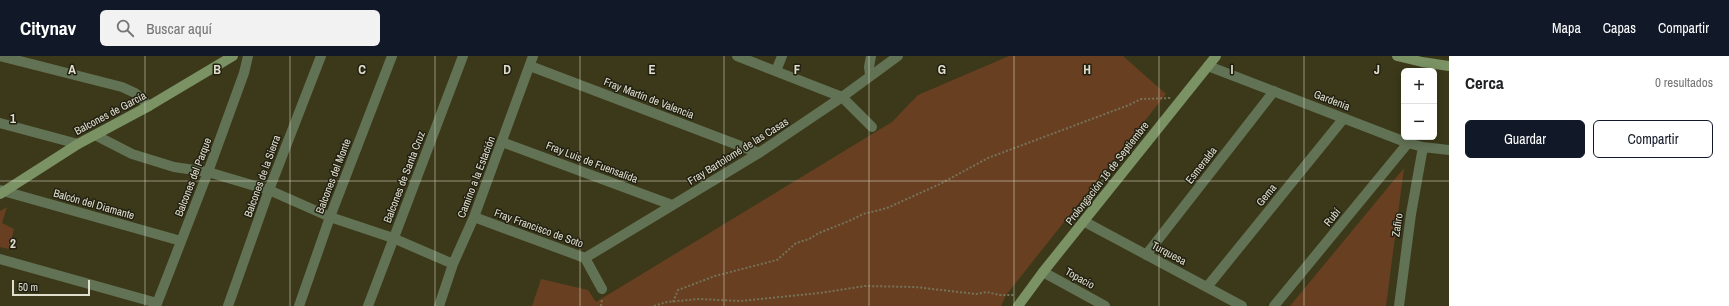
<!DOCTYPE html>
<html lang="es">
<meta charset="utf-8">
<style>
body{margin:0;font-family:"Archivo Narrow",sans-serif;background:#f2f2f2;color:#202124}
.controls{position:absolute;right:12px;top:12px;display:grid;overflow:hidden;border-radius:6px;box-shadow:0 2px 10px #0003}
.controls button{width:36px;height:36px;display:grid;place-items:center;padding:0;border:0;border-bottom:1px solid #e0e0e0;background:#fff;color:#202124;font:20px sans-serif}
.scale{position:absolute;left:12px;bottom:10px;width:78px;box-sizing:border-box;padding-left:4px;border:2px solid #e0dfcd;border-top:0;font-size:11px;line-height:14px;white-space:nowrap;color:#e0dfcd;-webkit-text-stroke:3px #212012;paint-order:stroke}
.list{margin:0;padding:0;list-style:none}
h2{display:flex;justify-content:space-between;align-items:center;height:52px;margin:0;padding:0 16px;font-size:17px}
h2 small{font-size:13px;font-weight:400;color:#757577}
.actions{display:flex;gap:8px;padding:12px 16px}
.actions a{flex:1;padding:9px 0;border:1px solid #111827;border-radius:6px;text-align:center;font-size:14px;color:#111827}
.actions .main{background:#111827;color:#fff}
.icon{flex:none;width:22px;height:22px;fill:none;stroke:currentColor;stroke-width:2;stroke-linecap:round;stroke-linejoin:round}
.map{position:relative;flex:none;width:1449px;height:250px;overflow:hidden}
header{display:flex;align-items:center;gap:24px;box-sizing:border-box;height:56px;padding:0 20px;background:#111827;color:#fff}
header strong{font-size:19px}
nav{display:flex;gap:22px;margin-inline-start:auto;font-size:14px}
.search{width:280px;height:36px;background:#f2f2f2;display:flex;align-items:center;gap:10px;box-sizing:border-box;padding:0 14px;border-radius:6px;color:#757577;font-size:15px}
main{display:flex}
aside{flex:1;background:#fff}
.map>svg:first-child{display:block}
.green{fill:#693f21}
.lines{fill:none;stroke-linecap:round;stroke-linejoin:round}
.path{stroke:#757358;stroke-width:2;stroke-dasharray:2 2;stroke-linecap:butt}
.street{stroke:#627255;stroke-width:10}
.secondary{stroke:#7a9264;stroke-width:10}
.grid{fill:none;stroke:#e0dfcd;stroke-width:1;stroke-opacity:0.55}
.labels{text-anchor:middle;stroke-width:3;stroke-linejoin:round;paint-order:stroke}
.street-label{font-size:11px;fill:#e0dfcd;stroke:#212012}
.grid-label{font-size:13px;text-anchor:middle;font-weight:bold;fill:#e0dfcd;stroke:#212012;stroke-width:3;stroke-linejoin:round;paint-order:stroke}
</style>
<header>
<strong>Citynav</strong>
<div class="search"><svg class="icon" aria-label="search" viewBox="0 0 24 24"><circle cx="10" cy="10" r="6"/><path d="M15 15l6 6"/></svg>Buscar aquí</div>
<nav><a>Mapa</a><a>Capas</a><a>Compartir</a></nav>
</header>
<main>
<div class="map">
<svg width="1449" height="250" viewBox="0 0 1449 250">
<rect width="100%" height="100%" fill="#3b3919"/>
<path class="green" d="M1009,0H1123L1166,38L1006,239L1001,250H532L541,223L588,234L596,246L892,66L918,39Z
M1404,112L1386,250H1290Z
M7,151L2,167L14,173L9,193L0,191V155Z"/>
<g class="lines">
<path class="path" d="M673,246L678,234L715,220L777,204L796,187L809,183L819,177L849,165L863,158L887,152L940,128L988,102L1129,49L1141,43L1171,42
M601,250L602,243
M654,250L667,246L699,243L740,245L820,237L865,230L915,231L976,238L987,236L999,239H1014"/>
<path class="street" d="M0,0L122,31L135,37L149,50
M737,0L842,41L872,71
M530,10L759,97
M1208,10L1408,87L1423,91L1449,94
M776,15L782,0
M870,19L869,11L871,0
M0,67L78,88
M95,79L132,98L174,111L208,116L269,134L330,161L393,182L453,208
M502,86L672,149
M0,134L181,185
M474,161L585,202L602,233
M1085,166L1242,250
M1146,199L1274,35
M585,202L759,97L842,41L898,0
M0,203L157,247
M1043,216L1105,250
M1207,231L1344,62
M156,250L208,116L244,17L248,0
M228,250L269,134L321,0
M299,250L330,161L392,0
M368,250L463,0
M439,250L453,208L474,161L533,0
M1274,250L1408,87
M1399,250L1411,158L1423,91"/>
<path class="secondary" d="M1397,0L1422,6L1449,10
M0,138L78,88L149,50L233,0
M1018,250L1043,216L1216,0"/>
</g>
<path class="grid" d="M145,0V250M290,0V250M435,0V250M580,0V250M724,0V250M869,0V250M1014,0V250M1159,0V250M1304,0V250M0,125H1449"/>
<g class="labels">
<g class="street-label">
<text transform="translate(649 42) rotate(21)" y="4">Fray Martín de Valencia</text>
<text transform="translate(1332 44) rotate(21)" y="4">Gardenia</text>
<text transform="translate(110 57) rotate(-28)" y="4">Balcones de García</text>
<text transform="translate(738 95) rotate(-32)" y="4">Fray Bartolomé de las Casas</text>
<text transform="translate(592 106) rotate(21)" y="4">Fray Luis de Fuensalida</text>
<text transform="translate(1201 109) rotate(-52)" y="4">Esmeralda</text>
<text transform="translate(1107 117) rotate(-52)" y="4">Prolongación 16 de Septiembre</text>
<text transform="translate(262 120) rotate(-70)" y="4">Balcones de la Sierra</text>
<text transform="translate(333 120) rotate(-69)" y="4">Balcones del Monte</text>
<text transform="translate(193 121) rotate(-69)" y="4">Balcones del Parque</text>
<text transform="translate(404 121) rotate(-69)" y="4">Balcones de Santa Cruz</text>
<text transform="translate(476 121) rotate(-69)" y="4">Camino a la Estación</text>
<text transform="translate(1266 139) rotate(-51)" y="4">Gema</text>
<text transform="translate(94 148) rotate(16)" y="4">Balcón del Diamante</text>
<text transform="translate(1332 161) rotate(-51)" y="4">Rubí</text>
<text transform="translate(1397 169) rotate(-82)" y="4">Zafiro</text>
<text transform="translate(539 172) rotate(20)" y="4">Fray Francisco de Soto</text>
<text transform="translate(1169 197) rotate(28)" y="4">Turquesa</text>
<text transform="translate(1080 222) rotate(29)" y="4">Topacio</text>
</g>
</g>
<g class="grid-label">
<text x="72" y="18">A</text>
<text x="217" y="18">B</text>
<text x="362" y="18">C</text>
<text x="507" y="18">D</text>
<text x="652" y="18">E</text>
<text x="797" y="18">F</text>
<text x="942" y="18">G</text>
<text x="1087" y="18">H</text>
<text x="1232" y="18">I</text>
<text x="1377" y="18">J</text>
<text x="13" y="67">1</text>
<text x="13" y="192">2</text>
</g>
</svg>
<div class="controls">
<button>+</button>
<button>−</button>
</div>
<div class="scale">50 m</div>
</div>
<aside>
<h2>Cerca<small>0 resultados</small></h2>
<ul class="list">
</ul>
<div class="actions"><a class="main">Guardar</a><a>Compartir</a></div>
</aside>
</main>
